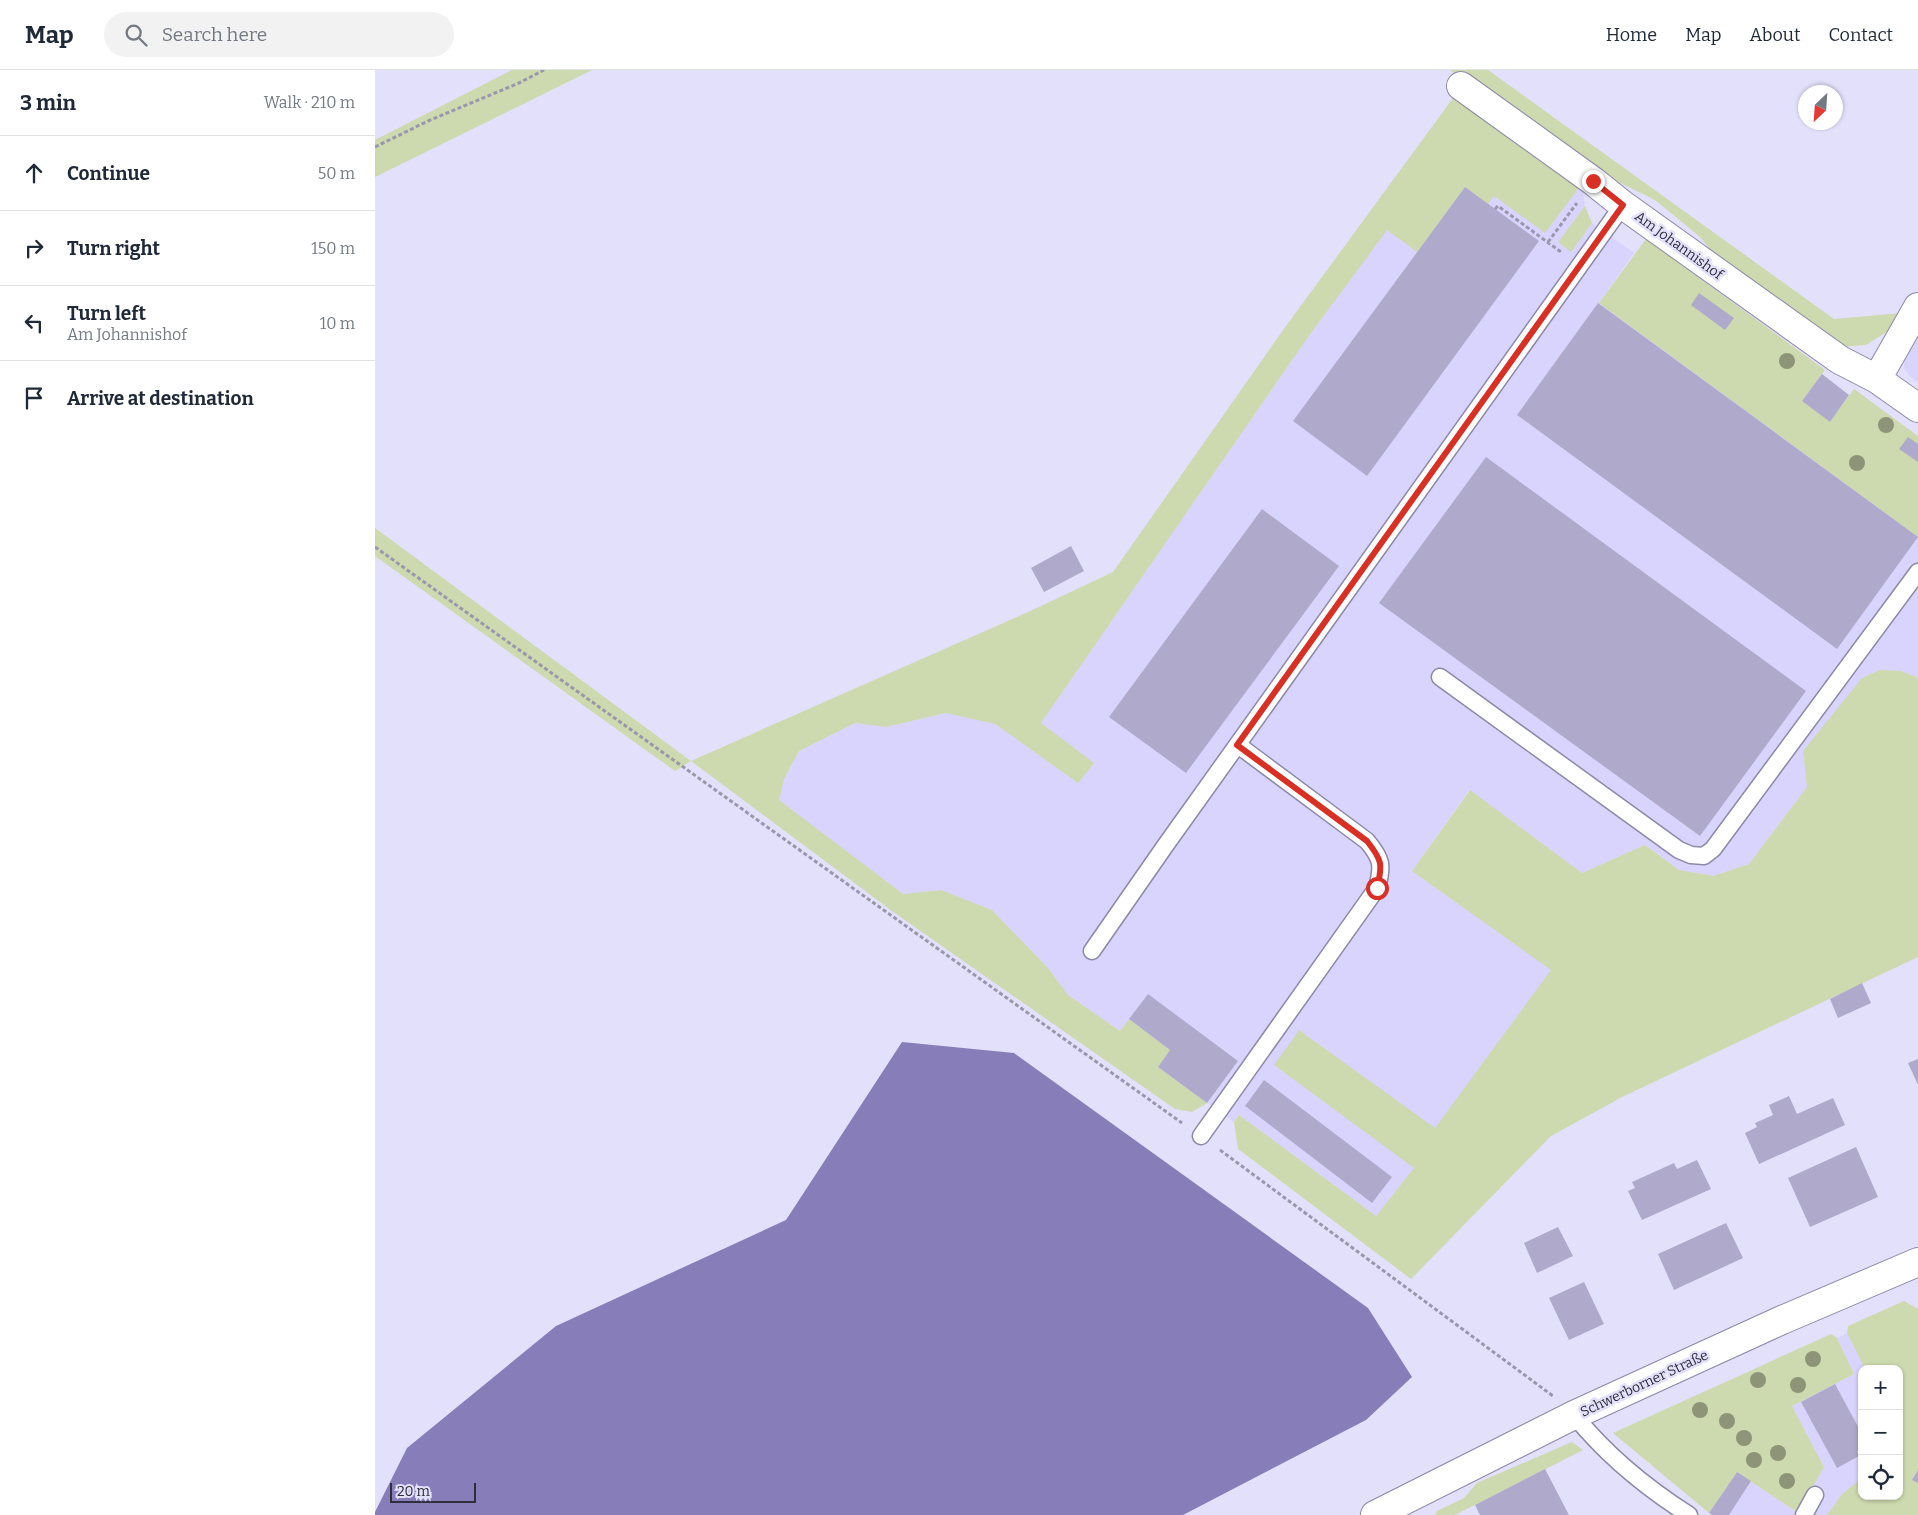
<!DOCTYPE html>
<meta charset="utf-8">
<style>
body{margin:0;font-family:Bitter,serif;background:#f2f2f3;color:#1f2937}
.controls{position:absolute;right:15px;bottom:15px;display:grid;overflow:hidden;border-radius:10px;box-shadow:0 1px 4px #0004}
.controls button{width:45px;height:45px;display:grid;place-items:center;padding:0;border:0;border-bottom:1px solid #e0e1e3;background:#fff;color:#1f2937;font:25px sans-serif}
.compass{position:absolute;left:1423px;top:15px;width:45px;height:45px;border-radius:50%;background:#fff;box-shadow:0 1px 4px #0004;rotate:205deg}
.scale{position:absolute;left:15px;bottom:12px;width:86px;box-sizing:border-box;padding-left:5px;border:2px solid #302e3b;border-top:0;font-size:14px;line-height:18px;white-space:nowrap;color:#302e3b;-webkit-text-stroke:4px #e3e0fb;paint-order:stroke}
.stop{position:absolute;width:15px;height:15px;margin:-11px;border:4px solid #d93025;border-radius:50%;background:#fff}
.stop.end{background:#d93025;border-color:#fff;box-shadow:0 1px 5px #0008}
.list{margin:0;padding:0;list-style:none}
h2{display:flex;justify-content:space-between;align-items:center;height:65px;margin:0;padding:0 20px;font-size:21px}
h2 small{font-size:16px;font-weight:400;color:#747a83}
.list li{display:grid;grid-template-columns:32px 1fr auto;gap:15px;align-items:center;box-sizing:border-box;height:75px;padding:0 20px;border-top:1px solid #e0e1e3}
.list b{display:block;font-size:19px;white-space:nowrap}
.list p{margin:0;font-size:16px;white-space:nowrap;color:#747a83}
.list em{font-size:16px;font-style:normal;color:#747a83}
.icon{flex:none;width:28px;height:28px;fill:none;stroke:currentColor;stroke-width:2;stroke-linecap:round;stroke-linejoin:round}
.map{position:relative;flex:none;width:1543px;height:1445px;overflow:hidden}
header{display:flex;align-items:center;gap:30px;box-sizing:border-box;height:70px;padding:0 25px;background:#fff;border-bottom:1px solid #e0e1e3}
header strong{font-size:24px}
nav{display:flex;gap:28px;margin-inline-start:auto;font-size:18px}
.search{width:350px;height:45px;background:#f2f2f3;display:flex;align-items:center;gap:12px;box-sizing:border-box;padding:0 18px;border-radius:28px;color:#747a83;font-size:19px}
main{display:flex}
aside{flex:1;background:#fff}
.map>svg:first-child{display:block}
.built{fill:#d9d4fd}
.green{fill:#cdd9ae}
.water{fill:#877db8}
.building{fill:#afaacb}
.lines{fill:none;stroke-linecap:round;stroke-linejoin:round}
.service-casing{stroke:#8c88a7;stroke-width:19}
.minor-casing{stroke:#8c88a7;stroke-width:30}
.tertiary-casing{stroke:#8c88a7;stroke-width:30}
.path{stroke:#9a97ad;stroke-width:3;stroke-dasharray:4 2.5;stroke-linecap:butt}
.service{stroke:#fff;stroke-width:16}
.minor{stroke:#fff;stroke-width:28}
.tertiary{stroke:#fff;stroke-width:28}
.tree{fill:#8e9477}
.route{stroke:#d93025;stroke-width:6}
.labels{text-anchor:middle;stroke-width:5;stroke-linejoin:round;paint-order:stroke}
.street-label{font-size:14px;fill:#302e3b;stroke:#e3e0fb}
</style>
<header>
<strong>Map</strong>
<div class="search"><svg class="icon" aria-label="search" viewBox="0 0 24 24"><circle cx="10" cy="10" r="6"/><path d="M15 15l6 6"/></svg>Search here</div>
<nav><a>Home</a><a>Map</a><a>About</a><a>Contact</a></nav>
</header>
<main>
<aside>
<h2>3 min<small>Walk · 210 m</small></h2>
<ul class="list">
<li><svg class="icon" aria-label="ahead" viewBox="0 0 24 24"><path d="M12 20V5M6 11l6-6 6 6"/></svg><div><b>Continue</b></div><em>50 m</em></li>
<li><svg class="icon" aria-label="right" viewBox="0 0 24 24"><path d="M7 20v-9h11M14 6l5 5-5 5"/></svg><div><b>Turn right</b></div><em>150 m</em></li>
<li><svg class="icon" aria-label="left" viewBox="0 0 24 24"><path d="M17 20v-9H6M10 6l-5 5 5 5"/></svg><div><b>Turn left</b><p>Am Johannishof</p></div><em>10 m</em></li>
<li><svg class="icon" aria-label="arrive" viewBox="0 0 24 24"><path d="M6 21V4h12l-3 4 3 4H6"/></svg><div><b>Arrive at destination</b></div></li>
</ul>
</aside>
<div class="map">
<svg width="1543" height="1445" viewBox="0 0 1543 1445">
<rect width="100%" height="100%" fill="#e3e0fb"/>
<path class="built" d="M1206,115L1210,136L1183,172L1196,181L1217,153L1259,183L1224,233L1543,467V608L1526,601L1428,681L1432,717L1374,794L1338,806L1304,800L1270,775L1207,803L1094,720L1037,801L1177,900L1060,1059L925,961L1039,1098L1001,1146L864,1045L859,1052L783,997L795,980L754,949L745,961L693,925L673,898L617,840L566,820L528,824L403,730L409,709L424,681L480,653L511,657L571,643L620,654L703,713L718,693L666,653L931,270L1012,159L1042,181L1090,117L1113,134L1119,125Z
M1543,260V312L1535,306L1529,298V284Z
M1472,1263L1490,1299H1487V1408L1467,1424L1452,1445H1337L1362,1402L1422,1443L1449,1397L1417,1336L1479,1304L1462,1268Z"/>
<path class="green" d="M137,0H217L0,107V70Z
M1075,0H1113L1459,249L1527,243L1513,261L1491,275L1467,277L1350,198L1325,167L1280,130L1205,93Z
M1081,24L1206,115L1170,163L1119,126L1113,134L1090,117L1042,182L1012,160L931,270L666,653L719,693L703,713L620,654L571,643L511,657L480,653L424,681L409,709L404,730L528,824L566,820L617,840L673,898L693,925L745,961L754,949L795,980L783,997L832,1033L817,1042L800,1039L517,841L316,691L300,701L0,486V458L316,691L662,538L738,502L911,256Z
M1210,136L1217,153L1196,182L1183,172Z
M1271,169L1450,300L1427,331L1455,351L1479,319L1543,366V467L1224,233Z
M1505,600L1526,601L1543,608V887L1249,1026L1176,1066L1036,1209L863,1079L859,1052L864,1045L1001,1146L1039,1098L899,995L924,960L1060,1058L1176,900L1037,801L1095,720L1207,803L1270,775L1304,800L1338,806L1374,794L1432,717L1428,681L1487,608Z
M1529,1231L1543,1239V1400L1538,1410L1543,1413V1445H1452L1467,1424L1487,1408V1426H1524V1299H1490L1472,1263L1473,1256Z
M1456,1264L1462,1268L1479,1304L1417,1336L1449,1397L1423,1443L1362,1402L1334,1443L1238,1363Z
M1197,1372L1208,1380L1080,1445H1060L1062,1441L1089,1428L1102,1413Z"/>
<path class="water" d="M527,972L639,983L993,1238L1037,1307L991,1350L808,1445H0V1442L32,1378L181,1256L411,1150Z"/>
<path class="building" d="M1090,117L1164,171L992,406L918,351Z
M1324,223L1359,248L1350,260L1316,235Z
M1223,233L1543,467L1462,579L1142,345Z
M1447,304L1474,325L1455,352L1427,331Z
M1533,367L1543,374V392L1524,379Z
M1111,387L1431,621L1325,766L1004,533Z
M887,439L964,496L811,703L734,647Z
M696,476L709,501L669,522L656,498Z
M1487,913L1496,933L1463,948L1455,929Z
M773,924L863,991L832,1033L783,997L795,980L754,949Z
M1543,989V1015L1533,993Z
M889,1010L1017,1107L997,1133L870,1036Z
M1414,1026L1422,1044L1458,1028L1470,1055L1384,1094L1370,1063L1382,1057L1380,1053L1398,1045L1394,1035Z
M1481,1077L1503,1127L1435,1157L1413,1108Z
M1322,1090L1336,1119L1267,1150L1253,1121L1260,1118L1257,1112L1299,1093L1302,1099Z
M1351,1153L1368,1188L1299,1220L1283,1184Z
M1183,1157L1198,1186L1162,1203L1149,1173Z
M1209,1212L1229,1254L1194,1270L1174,1228Z
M1460,1314L1487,1364V1378L1482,1381L1484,1386L1462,1398L1426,1332Z
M1170,1399L1194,1445H1105L1100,1435Z
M1543,1400V1413L1537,1410Z
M1362,1402L1376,1411L1354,1445H1337L1334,1443Z"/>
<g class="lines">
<defs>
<path id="service" d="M1065,607L1304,780L1316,785L1329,786L1338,779L1543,502
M717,881L790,776L1248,135
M826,1066L1002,818C1008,795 1007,789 992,771L863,675
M1199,1345C1232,1386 1270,1417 1314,1445
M1429,1445L1440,1425"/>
<path id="minor" d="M1086,16L1218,111L1248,135L1465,290L1502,309L1543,338
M1502,309L1543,237"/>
<path id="tertiary" d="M1000,1445L1199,1345L1407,1250L1543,1192"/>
</defs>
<use href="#service" class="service-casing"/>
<use href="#minor" class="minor-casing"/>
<use href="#tertiary" class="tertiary-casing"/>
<path class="path" d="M0,77L53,51L144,13L169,0
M1120,139L1123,136L1186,182
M1173,172L1202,133
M0,477L807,1053
M845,1080L1178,1326"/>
<use href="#service" class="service"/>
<use href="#minor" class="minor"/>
<use href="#tertiary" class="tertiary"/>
</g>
<g class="tree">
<circle cx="1412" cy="291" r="8"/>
<circle cx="1511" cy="355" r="8"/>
<circle cx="1482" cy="393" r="8"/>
<circle cx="1438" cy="1289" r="8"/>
<circle cx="1383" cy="1310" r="8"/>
<circle cx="1423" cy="1315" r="8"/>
<circle cx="1325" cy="1340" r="8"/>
<circle cx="1352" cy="1351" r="8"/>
<circle cx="1369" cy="1368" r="8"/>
<circle cx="1403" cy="1383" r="8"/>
<circle cx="1379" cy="1390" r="8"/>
<circle cx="1412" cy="1411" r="8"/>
</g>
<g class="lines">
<path class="route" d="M1002,818C1008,794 1007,790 992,771L862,675L1248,135L1218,111"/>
</g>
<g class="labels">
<g class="street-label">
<text transform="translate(1304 175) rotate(36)" y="5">Am Johannishof</text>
<text transform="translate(1269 1313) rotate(-25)" y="5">Schwerborner Straße</text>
</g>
</g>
</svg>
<div class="controls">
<button>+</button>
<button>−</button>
<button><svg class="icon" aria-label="locate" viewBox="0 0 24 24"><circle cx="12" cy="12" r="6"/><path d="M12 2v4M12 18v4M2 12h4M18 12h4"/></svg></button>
</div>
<svg class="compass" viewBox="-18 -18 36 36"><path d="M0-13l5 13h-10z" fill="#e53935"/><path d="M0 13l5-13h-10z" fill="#747a83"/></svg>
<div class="scale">20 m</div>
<div class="stop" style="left:1002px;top:818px"></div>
<div class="stop end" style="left:1218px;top:111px"></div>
</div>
</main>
